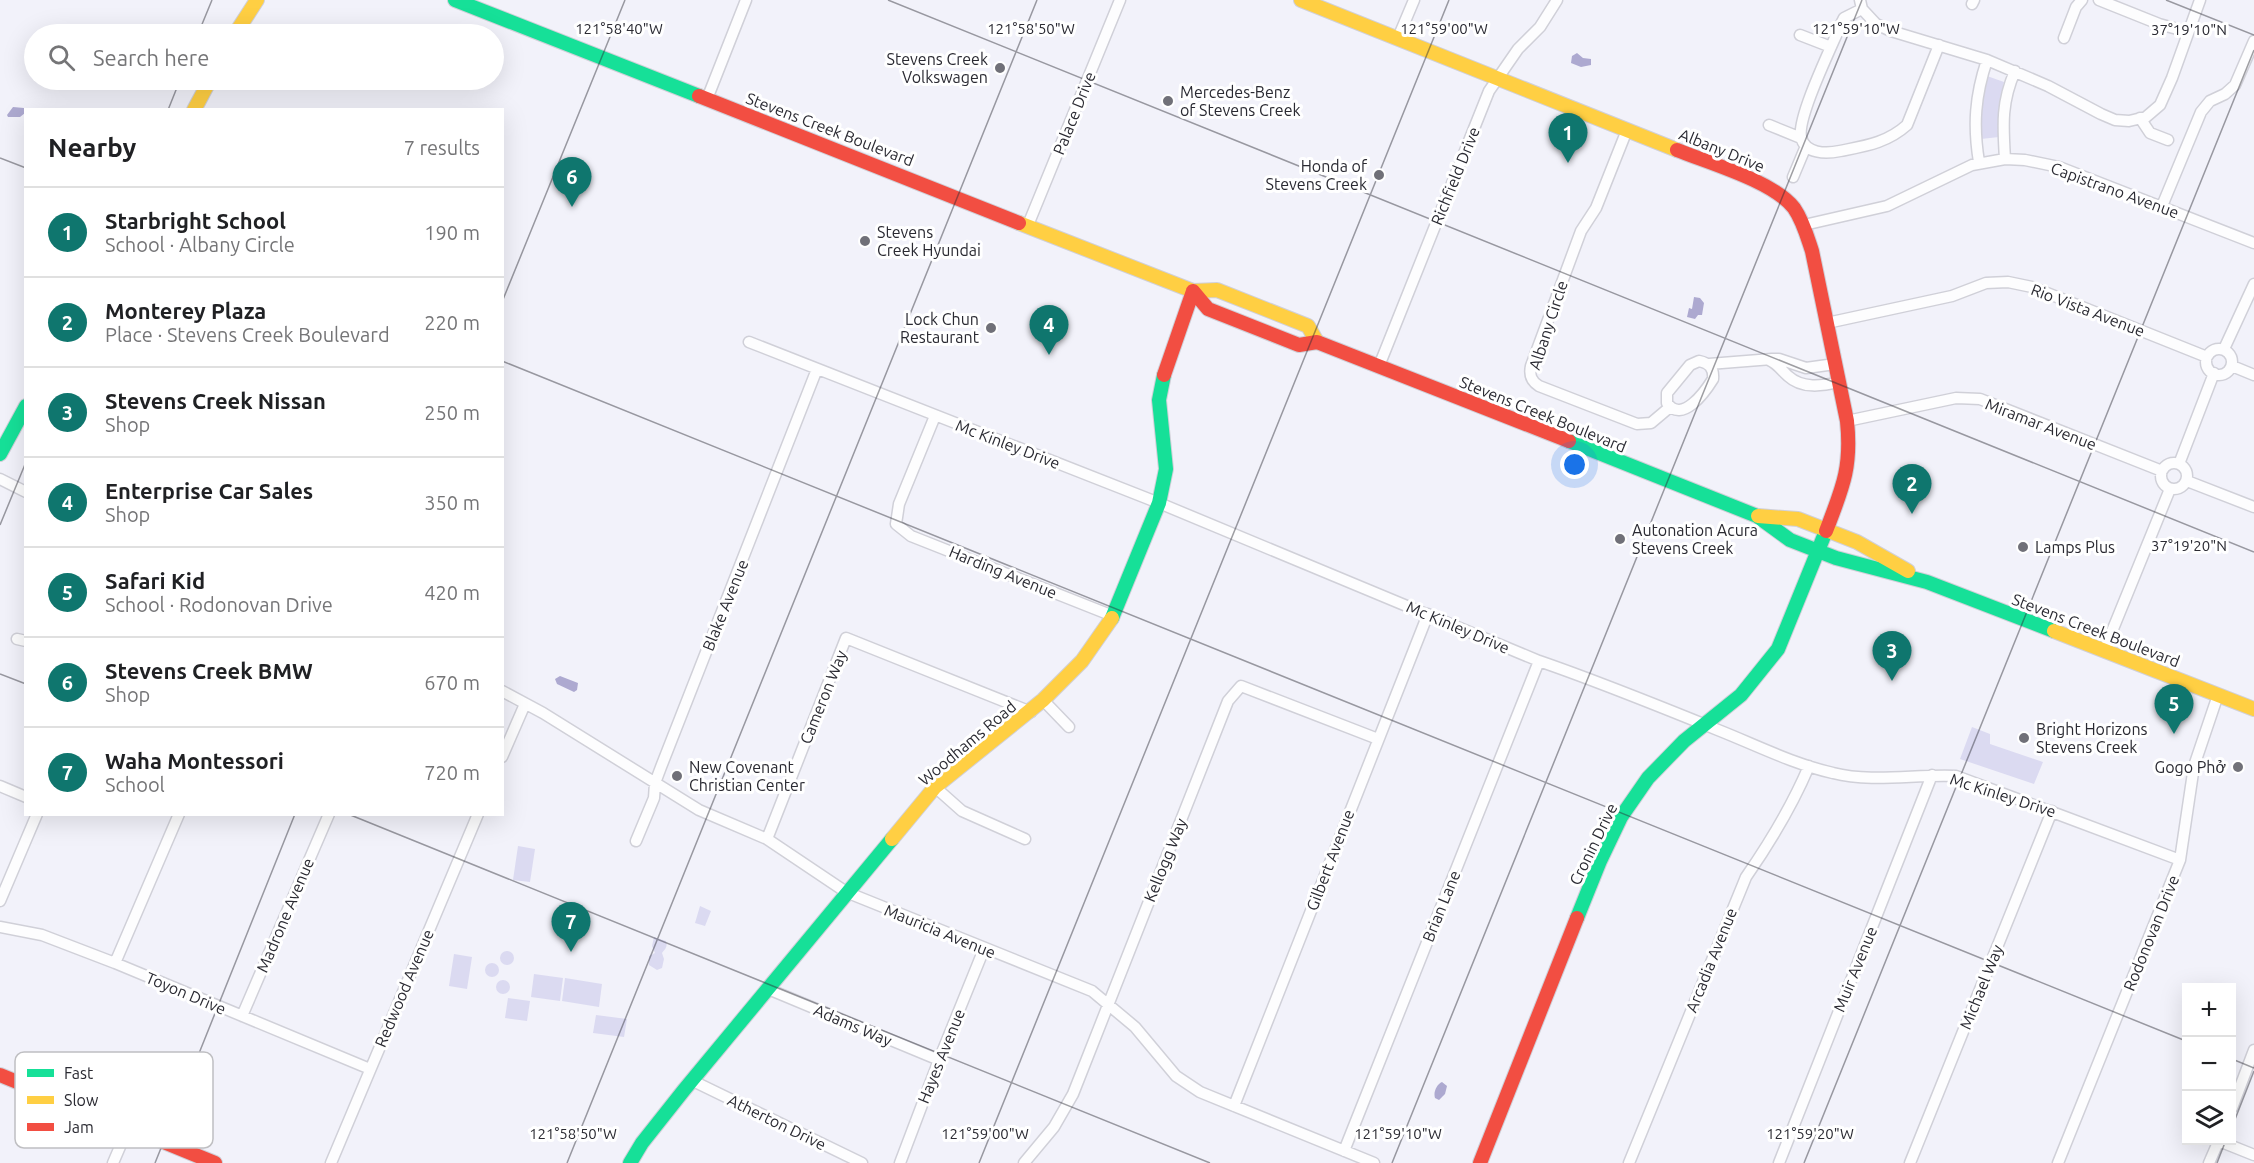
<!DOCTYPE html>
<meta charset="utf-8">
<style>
body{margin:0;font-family:Ubuntu,sans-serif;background:#f2f2f2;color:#202124}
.controls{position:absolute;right:18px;bottom:18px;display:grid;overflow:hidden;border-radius:0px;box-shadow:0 6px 24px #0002}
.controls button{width:54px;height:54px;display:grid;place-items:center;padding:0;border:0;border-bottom:2px solid #e0e0e0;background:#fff;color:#202124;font:30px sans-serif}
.you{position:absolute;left:1575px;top:465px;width:21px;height:21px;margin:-15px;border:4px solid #fff;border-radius:50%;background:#1a73e8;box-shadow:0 0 0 9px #1a73e833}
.badge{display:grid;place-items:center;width:39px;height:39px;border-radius:50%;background:#0f766e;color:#fff;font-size:20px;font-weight:700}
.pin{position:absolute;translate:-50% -50px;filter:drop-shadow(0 2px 3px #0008)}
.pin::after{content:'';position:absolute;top:32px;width:21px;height:18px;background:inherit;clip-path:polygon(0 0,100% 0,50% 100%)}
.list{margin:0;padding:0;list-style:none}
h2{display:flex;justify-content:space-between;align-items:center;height:78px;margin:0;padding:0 24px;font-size:26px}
h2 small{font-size:20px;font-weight:400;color:#757577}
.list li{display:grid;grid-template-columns:39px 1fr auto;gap:18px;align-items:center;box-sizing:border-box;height:90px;padding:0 24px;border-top:2px solid #e0e0e0}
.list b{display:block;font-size:22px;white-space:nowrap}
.list p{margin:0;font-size:20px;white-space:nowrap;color:#757577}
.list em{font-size:20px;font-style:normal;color:#757577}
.icon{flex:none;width:33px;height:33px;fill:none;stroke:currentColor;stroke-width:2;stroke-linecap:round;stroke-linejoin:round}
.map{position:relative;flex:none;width:2254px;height:1163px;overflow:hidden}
.search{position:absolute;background:#fff;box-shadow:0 6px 24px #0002;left:24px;top:24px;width:480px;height:66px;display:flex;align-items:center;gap:15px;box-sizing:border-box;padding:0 21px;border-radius:33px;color:#757577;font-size:22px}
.panel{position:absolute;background:#fff;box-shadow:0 6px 24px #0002;left:24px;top:108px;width:480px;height:708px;border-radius:0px}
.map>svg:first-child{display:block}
.green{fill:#dbdaf1}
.water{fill:#ada9d0}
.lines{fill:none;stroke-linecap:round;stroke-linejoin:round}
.street-casing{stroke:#d0d0d8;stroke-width:13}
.fast-casing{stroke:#d0d0d8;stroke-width:16}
.slow-casing{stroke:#d0d0d8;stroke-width:16}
.jam-casing{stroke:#d0d0d8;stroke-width:16}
.street{stroke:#fdfdfe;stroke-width:10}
.fast{stroke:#16e098;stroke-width:14}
.slow{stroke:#ffcf43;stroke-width:14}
.jam{stroke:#f24e42;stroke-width:14}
.ticks{fill:none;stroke:#2a2a32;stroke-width:1.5;stroke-opacity:0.45}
.poi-dot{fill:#707078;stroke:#fff;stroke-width:2}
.labels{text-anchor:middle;stroke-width:6;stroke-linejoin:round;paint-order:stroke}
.poi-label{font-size:16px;fill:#2a2a32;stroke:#fff;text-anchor:start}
.street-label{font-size:16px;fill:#2a2a32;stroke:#fff}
.key{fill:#fff;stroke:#bfbfc2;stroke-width:1.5}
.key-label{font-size:16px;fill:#2a2a32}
.ticks-label{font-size:15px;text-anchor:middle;fill:#2a2a32;stroke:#fff;stroke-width:6;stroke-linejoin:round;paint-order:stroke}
</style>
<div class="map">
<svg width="2254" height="1163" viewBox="0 0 2254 1163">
<rect width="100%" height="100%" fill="#f2f2fa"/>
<path class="green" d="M1987,76L2004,82L1999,109V137L1981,139L1980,106Z
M1972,727L1990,734V744L2043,762L2034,784L1960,759Z
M518,846L535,849L530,882L513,880Z
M700,906L711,911L705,926L695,923Z
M654,937L666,941C668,947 665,949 662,953L664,959L662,968L657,970L649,965V956L655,953L652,946Z
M500 958a7 7 0 1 1 14 0a7 7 0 1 1-14 0Z
M454,954L472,957L467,989L449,986Z
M485 970a7 7 0 1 1 14 0a7 7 0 1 1-14 0Z
M534,974L563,978L560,1001L531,997Z
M565,978L602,984L599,1007L562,1001Z
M496 987a7 7 0 1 1 14 0a7 7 0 1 1-14 0Z
M508,998L530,1001L527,1021L505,1018Z
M596,1015L627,1019L624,1037L593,1033Z"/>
<path class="water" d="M1577,53L1583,58L1591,59V65L1581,67L1571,63L1572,56Z
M13,107L24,108L25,113L20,117H8L7,115Z
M1694,297L1700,298L1704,303L1702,315H1698L1695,319L1687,317L1689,308L1692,309Z
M560,676L578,683L577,690L574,692L557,684L555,679Z
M1442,1082L1447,1086L1445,1094L1439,1100L1435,1098C1433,1092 1437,1084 1442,1082Z"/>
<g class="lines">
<defs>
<path id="street" d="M1860,0L1862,9L1876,24L1891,31L1987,60L2048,86L2101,114L2115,120L2129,121L2146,117L2160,105L2172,78L2200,0
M2099,0L2159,24L2188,32
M1972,4L1974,0
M1862,9L1844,18L1841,24C1832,46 1797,117 1801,137C1805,154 1826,154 1840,151C1865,146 1887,143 1907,125L1939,45
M1800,35L1831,47
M1398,38L1414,0
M2064,38L2076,7L2082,0
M707,99L746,0
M2140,118L2150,133L2168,140
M1769,125L1801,138
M1627,130L1596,208L1581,231L1531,366C1529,375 1531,381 1539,386L1637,424L1651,423L1670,407
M2005,159C2003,126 2001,103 2015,71
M1979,162C1973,125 1975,96 1987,60
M1793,177L1806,146
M2162,206L2201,112L2210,101L2225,94L2235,85L2254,41
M1028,225L1120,0
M1804,225L1887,206L1972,165L2005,159L2025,160L2059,167L2254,243
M1827,323L1952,296L1986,283L2008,282L2032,287L2207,357
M749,342L1159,503L1539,661C1600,682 1659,706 1718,730C1756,745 1793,764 1833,773C1873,783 1915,774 1956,776L2180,860
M2206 362a13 13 0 1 1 26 0a13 13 0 1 1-26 0Z
M2224,349L2254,284
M1769,360C1778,364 1781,370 1788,376C1802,389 1822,386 1839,382
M1699,361C1709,363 1714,368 1713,379C1705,392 1682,424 1667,403V393L1690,365Z
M1709,364L1772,359H1779L1806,368L1835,364
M1379,366L1489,91L1518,49L1540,27L1557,0
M2232,366L2254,375
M935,416L899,504L896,524L911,536L1113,616
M1847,421L1956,398L1980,399L2162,471
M2161 476a13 13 0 1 1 26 0a13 13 0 1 1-26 0Z
M2179,464L2214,373
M0,479L26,492
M2187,481L2254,507
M17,639L26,641
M2104,651L2170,489
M502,691L543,713L699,810L767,839L846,892L1092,991L1135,1027L1176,1076L1200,1092L1374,1163
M1043,700L1069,727
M502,757L525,704
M0,786L26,797
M935,787L962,811L1025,839
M767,839L846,638L1031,712
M636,841L654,798L655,783L661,767L817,369
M0,901L37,814
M0,927L42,935L115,963L370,1069
M115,963L179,814
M768,989L939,1060
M242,1016L329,814
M693,1081L862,1163
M1234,1106L1428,614
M2232,1108L2254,1050
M2219,1141L2254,1155
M1344,1151L1539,661
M113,1163L128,1128
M331,1163L478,814
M900,1163L939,1060L984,949
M1024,1163L1054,1127L1073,1094L1228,701L1241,686L1378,739
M1629,1163L1746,877C1771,841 1792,806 1809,766
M1779,1163L1932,775
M1910,1163L2052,811
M2058,1163L2180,860L2194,766L2218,695
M2209,1163L2219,1140"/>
<path id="fast" d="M455,0L699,96
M1569,441L1757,516L1790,540L1836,558L1927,582L2054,631
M0,454L26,406
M1112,618L1159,503L1166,469L1159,400L1164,375
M1577,918L1600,861L1621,817L1648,778L1684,741L1741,695L1778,649L1826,531
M630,1163L642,1143L684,1090L892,839"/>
<path id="slow" d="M1301,0L1677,150
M235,34L257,0
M194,110L210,80
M1019,223L1193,291L1217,290L1308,326L1317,342
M1758,516L1798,519L1857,542L1908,571
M2054,631L2254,709
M892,839L935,787L1043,700L1082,661L1112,618"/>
<path id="jam" d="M699,96L1019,223
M1677,150C1709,163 1773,181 1794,208C1803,221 1807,236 1812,251L1847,421C1852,468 1842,489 1826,531
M1193,291L1208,309L1299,345L1317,342L1569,441
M1164,375L1193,291
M0,1075L215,1163
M1480,1163L1577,918"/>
</defs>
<use href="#street" class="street-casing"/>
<use href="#fast" class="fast-casing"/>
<use href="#slow" class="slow-casing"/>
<use href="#jam" class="jam-casing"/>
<use href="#street" class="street"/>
<use href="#fast" class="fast"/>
<use href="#slow" class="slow"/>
<use href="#jam" class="jam"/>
</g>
<path class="ticks" d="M888,0L2254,552M2166,0L2254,35M198,34L212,0M168,110L180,80M0,158L26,168M502,302L625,0M502,361L2186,1041M0,525L26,462M0,674L26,684M348,814L1210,1163M2232,1059L2254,1068M2232,1127L2254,1071M155,1163L295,814M567,1163L1037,0M979,1163L1449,0M1392,1163L1862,0M1804,1163L2254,50M2217,1163L2226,1140"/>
<g class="poi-dot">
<circle cx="1000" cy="68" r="6"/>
<circle cx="1168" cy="101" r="6"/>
<circle cx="1379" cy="175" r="6"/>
<circle cx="865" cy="241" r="6"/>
<circle cx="991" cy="328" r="6"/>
<circle cx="1620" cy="539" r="6"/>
<circle cx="2023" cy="547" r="6"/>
<circle cx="2024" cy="738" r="6"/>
<circle cx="2238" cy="767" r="6"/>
<circle cx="677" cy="776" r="6"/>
</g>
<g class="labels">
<g class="poi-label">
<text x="988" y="65" text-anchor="end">Stevens Creek<tspan x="988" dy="18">Volkswagen</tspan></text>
<text x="1180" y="98">Mercedes-Benz<tspan x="1180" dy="18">of Stevens Creek</tspan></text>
<text x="1367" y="172" text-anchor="end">Honda of<tspan x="1367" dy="18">Stevens Creek</tspan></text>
<text x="877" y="238">Stevens<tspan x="877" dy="18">Creek Hyundai</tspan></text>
<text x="979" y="325" text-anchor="end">Lock Chun<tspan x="979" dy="18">Restaurant</tspan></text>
<text x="1632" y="536">Autonation Acura<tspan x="1632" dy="18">Stevens Creek</tspan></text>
<text x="2035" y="553">Lamps Plus</text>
<text x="2036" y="735">Bright Horizons<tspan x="2036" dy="18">Stevens Creek</tspan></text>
<text x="689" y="773">New Covenant<tspan x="689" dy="18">Christian Center</tspan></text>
<text x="2226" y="773" text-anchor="end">Gogo Phở</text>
</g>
<g class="street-label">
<text transform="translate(1074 113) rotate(-68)" y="6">Palace Drive</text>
<text transform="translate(830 129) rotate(21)" y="6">Stevens Creek Boulevard</text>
<text transform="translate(1722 150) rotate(22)" y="6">Albany Drive</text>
<text transform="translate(1455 176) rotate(-68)" y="6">Richfield Drive</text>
<text transform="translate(2115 190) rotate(20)" y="6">Capistrano Avenue</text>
<text transform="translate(2088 310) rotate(21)" y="6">Rio Vista Avenue</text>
<text transform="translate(1548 325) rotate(-72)" y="6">Albany Circle</text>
<text transform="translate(1543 414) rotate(22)" y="6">Stevens Creek Boulevard</text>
<text transform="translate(2041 424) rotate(21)" y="6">Miramar Avenue</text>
<text transform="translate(1008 444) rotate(21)" y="6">Mc Kinley Drive</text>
<text transform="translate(1003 572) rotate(22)" y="6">Harding Avenue</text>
<text transform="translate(725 605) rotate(-68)" y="6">Blake Avenue</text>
<text transform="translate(1458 627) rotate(23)" y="6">Mc Kinley Drive</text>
<text transform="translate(2096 630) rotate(21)" y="6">Stevens Creek Boulevard</text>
<text transform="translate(823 697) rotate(-68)" y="6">Cameron Way</text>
<text transform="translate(967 743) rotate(-40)" y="6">Woodhams Road</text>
<text transform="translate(2003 795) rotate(18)" y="6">Mc Kinley Drive</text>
<text transform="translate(1593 844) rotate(-64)" y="6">Cronin Drive</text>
<text transform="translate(1165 860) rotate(-68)" y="6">Kellogg Way</text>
<text transform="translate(1330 860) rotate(-69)" y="6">Gilbert Avenue</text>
<text transform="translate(1441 906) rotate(-68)" y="6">Brian Lane</text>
<text transform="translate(285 915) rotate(-67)" y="6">Madrone Avenue</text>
<text transform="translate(940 931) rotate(22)" y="6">Mauricia Avenue</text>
<text transform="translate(2151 933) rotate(-68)" y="6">Rodonovan Drive</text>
<text transform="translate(1711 960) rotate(-68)" y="6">Arcadia Avenue</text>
<text transform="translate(1855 969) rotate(-68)" y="6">Muir Avenue</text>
<text transform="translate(1981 987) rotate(-68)" y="6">Michael Way</text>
<text transform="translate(404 988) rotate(-67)" y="6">Redwood Avenue</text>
<text transform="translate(186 993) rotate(23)" y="6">Toyon Drive</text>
<text transform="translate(853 1025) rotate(23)" y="6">Adams Way</text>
<text transform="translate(941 1056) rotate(-68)" y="6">Hayes Avenue</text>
<text transform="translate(777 1122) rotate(26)" y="6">Atherton Drive</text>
</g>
</g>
<rect x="15" y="1052" width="198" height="96" rx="9" class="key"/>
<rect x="27" y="1069" width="27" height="8" fill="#16e098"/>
<rect x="27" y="1096" width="27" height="8" fill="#ffcf43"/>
<rect x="27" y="1123" width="27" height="8" fill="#f24e42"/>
<g class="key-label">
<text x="64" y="1079">Fast</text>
<text x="64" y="1106">Slow</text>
<text x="64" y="1133">Jam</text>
</g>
<g class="ticks-label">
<text x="619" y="34">121°58'40"W</text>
<text x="1031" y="34">121°58'50"W</text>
<text x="1444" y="34">121°59'00"W</text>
<text x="1856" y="34">121°59'10"W</text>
<text x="2189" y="35">37°19'10"N</text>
<text x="2189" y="551">37°19'20"N</text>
<text x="573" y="1139">121°58'50"W</text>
<text x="985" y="1139">121°59'00"W</text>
<text x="1398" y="1139">121°59'10"W</text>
<text x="1810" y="1139">121°59'20"W</text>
</g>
</svg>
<div class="controls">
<button>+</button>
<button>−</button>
<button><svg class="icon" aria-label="layers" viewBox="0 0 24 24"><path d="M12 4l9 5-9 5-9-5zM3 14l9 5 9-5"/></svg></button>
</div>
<div class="you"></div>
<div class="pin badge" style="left:1568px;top:163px">1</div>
<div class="pin badge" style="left:1912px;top:514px">2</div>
<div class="pin badge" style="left:1892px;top:681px">3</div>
<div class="pin badge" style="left:1049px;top:355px">4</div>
<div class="pin badge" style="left:2174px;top:734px">5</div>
<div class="pin badge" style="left:572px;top:207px">6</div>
<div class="pin badge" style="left:571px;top:952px">7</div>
<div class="search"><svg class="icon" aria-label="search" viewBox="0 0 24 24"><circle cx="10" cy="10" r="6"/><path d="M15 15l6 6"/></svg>Search here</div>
<section class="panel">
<h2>Nearby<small>7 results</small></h2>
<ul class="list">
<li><span class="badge">1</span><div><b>Starbright School</b><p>School · Albany Circle</p></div><em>190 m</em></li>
<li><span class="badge">2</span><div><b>Monterey Plaza</b><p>Place · Stevens Creek Boulevard</p></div><em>220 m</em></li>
<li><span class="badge">3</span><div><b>Stevens Creek Nissan</b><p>Shop</p></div><em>250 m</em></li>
<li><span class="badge">4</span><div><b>Enterprise Car Sales</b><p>Shop</p></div><em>350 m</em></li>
<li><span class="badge">5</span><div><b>Safari Kid</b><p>School · Rodonovan Drive</p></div><em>420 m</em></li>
<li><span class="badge">6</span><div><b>Stevens Creek BMW</b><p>Shop</p></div><em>670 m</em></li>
<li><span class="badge">7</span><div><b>Waha Montessori</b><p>School</p></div><em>720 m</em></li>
</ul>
</section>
</div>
